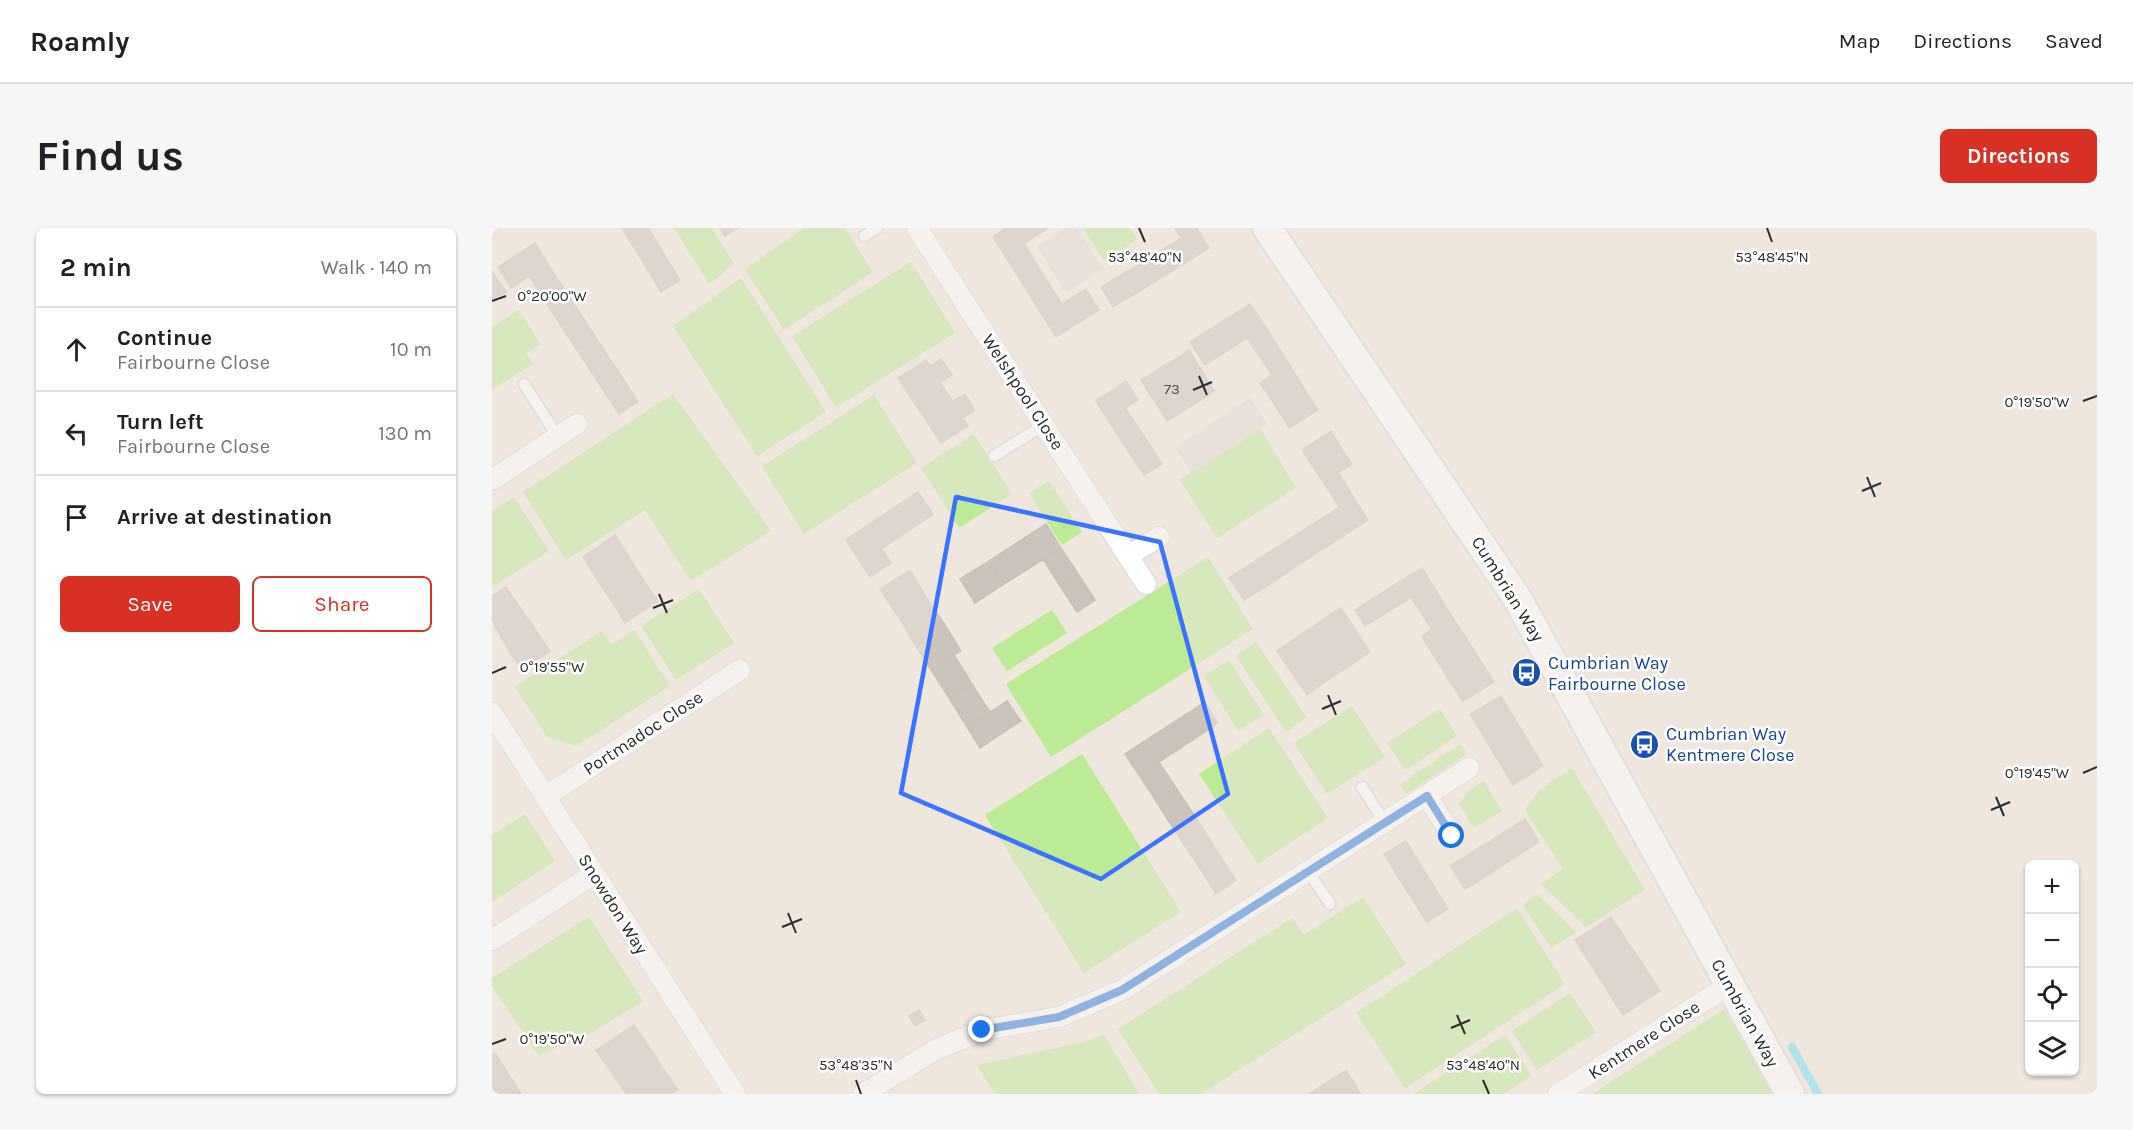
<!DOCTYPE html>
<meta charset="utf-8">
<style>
body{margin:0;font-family:Karla,sans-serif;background:#f6f6f6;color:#202124}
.controls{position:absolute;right:18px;bottom:18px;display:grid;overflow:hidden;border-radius:9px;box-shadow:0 2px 4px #0004}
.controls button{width:54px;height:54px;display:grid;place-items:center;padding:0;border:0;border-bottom:2px solid #e0e0e0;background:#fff;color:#202124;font:30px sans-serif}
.stop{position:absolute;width:18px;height:18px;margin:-14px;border:4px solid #1a73e8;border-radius:50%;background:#fff}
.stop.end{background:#1a73e8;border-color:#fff;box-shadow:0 2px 6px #0008}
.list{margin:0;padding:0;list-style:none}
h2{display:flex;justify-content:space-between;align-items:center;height:78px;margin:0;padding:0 24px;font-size:26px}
h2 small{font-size:20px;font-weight:400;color:#757577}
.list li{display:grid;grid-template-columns:39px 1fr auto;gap:18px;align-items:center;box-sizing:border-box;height:84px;padding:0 24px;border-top:2px solid #e0e0e0}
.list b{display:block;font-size:22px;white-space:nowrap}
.list p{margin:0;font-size:20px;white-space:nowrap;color:#757577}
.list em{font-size:20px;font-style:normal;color:#757577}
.actions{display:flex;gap:12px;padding:18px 24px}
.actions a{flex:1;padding:14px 0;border:2px solid #d93025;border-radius:9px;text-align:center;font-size:21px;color:#d93025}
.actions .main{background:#d93025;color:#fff}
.icon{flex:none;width:33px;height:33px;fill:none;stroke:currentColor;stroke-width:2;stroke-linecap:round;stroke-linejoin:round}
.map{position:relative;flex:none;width:1605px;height:866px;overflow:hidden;border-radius:9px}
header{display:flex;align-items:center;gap:36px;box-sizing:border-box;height:84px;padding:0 30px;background:#fff;border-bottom:2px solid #e0e0e0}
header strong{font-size:28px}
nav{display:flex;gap:33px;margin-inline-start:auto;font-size:21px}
.intro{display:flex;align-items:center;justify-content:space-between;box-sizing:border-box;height:144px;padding:0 36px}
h1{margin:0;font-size:42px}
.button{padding:15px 27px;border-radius:9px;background:#d93025;color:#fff;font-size:21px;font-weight:700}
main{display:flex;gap:36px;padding:0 36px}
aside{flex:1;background:#fff;border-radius:9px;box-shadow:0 2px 4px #0004}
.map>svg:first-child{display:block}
.green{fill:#bbeb94}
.plaza{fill:#dfd9d5}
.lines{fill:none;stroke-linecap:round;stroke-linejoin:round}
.stream{stroke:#66e3fb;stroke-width:8}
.building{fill:#cac4bc;stroke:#cbc2b6;stroke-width:1.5}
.lane-casing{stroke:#d2d8e6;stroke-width:14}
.street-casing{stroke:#d2d8e6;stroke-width:22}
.secondary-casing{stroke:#d2d8e6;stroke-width:32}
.lane{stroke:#fff;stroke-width:10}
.street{stroke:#fff;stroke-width:20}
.secondary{stroke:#fff;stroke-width:28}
.route{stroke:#1a73e8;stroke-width:8}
.marked{fill:none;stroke:#3a73ff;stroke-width:4.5;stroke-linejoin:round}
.ticks{fill:none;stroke:#2c2c2c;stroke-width:2}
.labels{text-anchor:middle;stroke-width:5;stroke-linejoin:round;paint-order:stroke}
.number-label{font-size:15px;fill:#545250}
.street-label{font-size:18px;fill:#2c2c2c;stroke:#fff}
.transit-label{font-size:18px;fill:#164399;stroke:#fff;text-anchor:start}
.ticks-label{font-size:15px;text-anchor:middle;fill:#2c2c2c;stroke:#fff;stroke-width:5;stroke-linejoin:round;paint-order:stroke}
</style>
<header>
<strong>Roamly</strong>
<nav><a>Map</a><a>Directions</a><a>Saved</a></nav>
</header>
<div class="intro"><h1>Find us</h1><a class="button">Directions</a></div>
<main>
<aside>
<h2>2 min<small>Walk · 140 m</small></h2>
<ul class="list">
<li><svg class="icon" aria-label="ahead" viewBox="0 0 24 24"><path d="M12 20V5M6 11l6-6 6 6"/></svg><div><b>Continue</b><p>Fairbourne Close</p></div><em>10 m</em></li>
<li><svg class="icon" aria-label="left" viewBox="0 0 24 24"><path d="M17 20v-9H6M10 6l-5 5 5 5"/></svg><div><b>Turn left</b><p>Fairbourne Close</p></div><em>130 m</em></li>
<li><svg class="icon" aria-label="arrive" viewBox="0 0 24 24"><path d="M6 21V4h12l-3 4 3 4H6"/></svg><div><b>Arrive at destination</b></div></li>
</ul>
<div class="actions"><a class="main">Save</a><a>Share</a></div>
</aside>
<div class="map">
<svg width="1605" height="866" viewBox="0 0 1605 866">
<rect width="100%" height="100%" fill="#efe6dd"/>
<path class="green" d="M182,0H220L242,36L217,56Z
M312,0H353L381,44L292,102L253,41Z
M594,0H638L646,11L612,33L592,1Z
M419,34L463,105L344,179L300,108Z
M249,50L334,184L265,228L181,98Z
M27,82L48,116L34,125L41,136L0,162V99Z
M181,166L279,303L199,353L153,282L74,332L31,264Z
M382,167L425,235L312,306L270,238Z
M769,201L804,260L725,310L688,252Z
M482,206L520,266L467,300L429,240Z
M557,253L590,304L570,317L537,265Z
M22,269L57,323L0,359V283Z
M716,329L761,401L559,529L514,456Z
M207,361L242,415L184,452L149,398Z
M560,382L575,405L515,443L500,420Z
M142,402L178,458L84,518L55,509L23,459L110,403L119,417Z
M764,414L815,490L794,504L744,428Z
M737,432L772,487L746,503L712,448Z
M860,478L893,529L835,566L802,515Z
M948,481L965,508L913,542L895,515Z
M777,500L836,590L766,636L707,546Z
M968,516L975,526L914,566L908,556Z
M590,526L689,684L592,745L493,587Z
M1080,540L1153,662L1094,699L1049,656L1071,641L1033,582L1047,562Z
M992,553L1010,583L982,600L967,576L976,563Z
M33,586L63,633L0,674V607Z
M1045,666L1084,704L1059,720L1031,677Z
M871,669L914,736L709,866H667L626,801L800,690L812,707Z
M1025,680L1073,756L913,860L864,785Z
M97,689L151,773L96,807L46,827L0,758V750Z
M1078,765L1104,804L1045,842L1020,803Z
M1237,778L1283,866H1100Z
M612,806L647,866H503L485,837L596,813Z
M1013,807L1040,848L1011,866H921Z"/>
<path class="plaza" d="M574,0H585L611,41L574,65L545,18Z
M758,170L775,196L700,245L683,219Z"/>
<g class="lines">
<path class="stream" d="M1300,819L1326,866"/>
</g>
<path class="building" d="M130,0H149L135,8Z
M149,0H156L171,24L152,36L135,8Z
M228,0H246L233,8Z
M514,0H539L544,8L513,28L501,9Z
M539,0H556L544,8Z
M683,0H705L689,10Z
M705,0L717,20L685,40L673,20Z
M43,15L56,36L19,60L6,39Z
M532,16L549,43L530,55L513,28Z
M673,20L685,40L653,60L641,40Z
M171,24L188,52L169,64L152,36Z
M56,36L74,64L55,76L37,48Z
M641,40L653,60L621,79L609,59Z
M0,43L14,64L0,72Z
M549,43L566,70L547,82L530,55Z
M594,61L607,82L583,97L570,76Z
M74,64L92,91L73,104L55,76Z
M566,70L583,97L564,109L547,82Z
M758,76L773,98L743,118L728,95Z
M92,91L110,119L91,131L73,104Z
M728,95L743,118L713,137L698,114Z
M773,98L797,136L780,147L755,110Z
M110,119L128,146L109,159L91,131Z
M697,122L722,163L711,171L685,130Z
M685,130L711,171L699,178L673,137Z
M449,131L460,147L448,154L455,165L427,182L406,150L434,132L438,138Z
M797,136L807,152L778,170L768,155Z
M673,137L699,178L687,186L661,145Z
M661,145L687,186L675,193L649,152Z
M128,146L146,174L127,186L109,159Z
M807,152L816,167L788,185L778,170Z
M634,153L646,172L616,192L604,173Z
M455,165L461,173L473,166L483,182L471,190L476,198L449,215L427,182Z
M816,167L826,182L797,200L788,185Z
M633,180L652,208L634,220L616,192Z
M839,203L849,220L820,238L810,222Z
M652,208L670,236L652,247L634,220Z
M849,220L860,236L831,254L820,238Z
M846,244L862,270L847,279L831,254Z
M426,264L441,286L415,304L400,281Z
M862,270L876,292L845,312L830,290Z
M400,281L415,304L389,321L374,298Z
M830,290L845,312L814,332L799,310Z
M554,296L569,320L541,338L526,314Z
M374,298L399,335L378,349L354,312Z
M123,307L134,324L101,345L91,329Z
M799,310L814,332L783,353L768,330Z
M526,314L541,338L512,356L497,333Z
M569,320L586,346L568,358L551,331Z
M134,324L144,340L112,362L101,345Z
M768,330L783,353L752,372L737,350Z
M497,333L512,356L483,375L468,351Z
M144,340L155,357L123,378L112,362Z
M930,340L940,356L904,379L894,362Z
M418,342L428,359L398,377L388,361Z
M586,346L603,372L585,384L568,358Z
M940,356L960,389L940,402L919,369Z
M155,357L166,373L133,395L123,378Z
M14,359L25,375L0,392V368Z
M428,359L438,375L409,393L398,377Z
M894,362L904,379L873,398L863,382Z
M25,375L36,391L9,409L0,392Z
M438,375L449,391L419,410L409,393Z
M849,380L878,424L866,432L836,388Z
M836,388L866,432L853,441L823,397Z
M960,389L971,405L940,425L930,408Z
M36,391L47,407L19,426L9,409Z
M449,391L459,407L429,426L419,410Z
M823,397L853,441L840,449L810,406Z
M971,405L981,421L950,441L940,425Z
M810,406L840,449L827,458L798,414Z
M47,407L58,423L30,442L19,426Z
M459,407L469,423L439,442L429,426Z
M798,414L827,458L815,467L785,423Z
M981,421L991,437L960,457L950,441Z
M462,427L480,456L457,470L439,442Z
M991,437L1002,454L971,473L960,457Z
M480,456L498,484L475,499L457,470Z
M1009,468L1019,485L989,504L978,486Z
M515,473L529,493L488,520L475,499Z
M713,474L726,495L687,521L673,500Z
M1019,485L1030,503L999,521L989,504Z
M673,500L687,521L647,547L633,526Z
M1030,503L1041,521L1010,539L999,521Z
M1041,521L1051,538L1021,557L1010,539Z
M667,534L686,563L666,576L647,547Z
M686,563L706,593L685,606L666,576Z
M1033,591L1047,614L1022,630L1008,607Z
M706,593L725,623L705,636L685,606Z
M1008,607L1022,630L998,646L983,622Z
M914,613L935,647L913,660L892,626Z
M983,622L998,646L973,661L958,638Z
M725,623L744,652L724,666L705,636Z
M935,647L956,681L935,694L913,660Z
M1119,689L1127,701L1091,725L1083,712Z
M1127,701L1135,713L1099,737L1091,725Z
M1135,713L1144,726L1107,750L1099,737Z
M1144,726L1152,738L1115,762L1107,750Z
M1152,738L1160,751L1123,775L1115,762Z
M1160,751L1168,763L1131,787L1123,775Z
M427,782L433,792L423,798L417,788Z
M142,797L151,810L113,835L104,822Z
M151,810L160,823L122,848L113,835Z
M160,823L168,836L131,861L122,848Z
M3,825L23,856L8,866L0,863V826Z
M168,836L177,849L151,866H134L131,861Z
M854,842L869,866H841L834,855Z
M177,849L186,862L180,866H151Z
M834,855L841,866H817Z
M23,856L29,866H8Z"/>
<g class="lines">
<defs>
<path id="lane" d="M372,8L385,0
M32,156L66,209
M502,228L552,197
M870,559L893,595
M817,644L838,676"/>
<path id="street" d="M425,0L654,356
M0,252L85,196
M636,328L667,309
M0,485L243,866
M54,568L248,442
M935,568L960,608
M0,712L102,646
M371,866L443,822L491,802L567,789L630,762L977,540
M1066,866L1237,757"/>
<path id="secondary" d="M775,0L1025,370L1298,866"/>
</defs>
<use href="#lane" class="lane-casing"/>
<use href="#street" class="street-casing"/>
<use href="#secondary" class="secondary-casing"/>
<use href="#lane" class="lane"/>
<use href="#street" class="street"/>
<use href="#secondary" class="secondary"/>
</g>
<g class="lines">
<path class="route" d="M490,802L567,789L630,762L935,568L960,608"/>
</g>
<path d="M0 0H1605V866H0ZM464,269L668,314L736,566L609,651L409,565Z" fill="#efe6dd" fill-opacity=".55" fill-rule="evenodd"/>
<path class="marked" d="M464,269L668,314L736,566L609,651L409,565Z"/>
<path class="ticks" d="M647,0L653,14M1275,0L1280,14M0,73L14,68M707,148L715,167M701,162L720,154M1591,173L1605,168M1375,249L1383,269M1370,263L1389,255M167,366L175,385M161,380L181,372M0,445L14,439M836,467L844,487M830,481L849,473M1591,545L1605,539M1504,569L1512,588M1499,582L1518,574M296,685L304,705M290,699L310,691M965,787L973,806M959,800L978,792M0,816L14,811M364,852L369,866M991,852L997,866"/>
<defs>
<symbol id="bus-disc" viewBox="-11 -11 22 22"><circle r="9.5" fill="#1a4fb4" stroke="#fff"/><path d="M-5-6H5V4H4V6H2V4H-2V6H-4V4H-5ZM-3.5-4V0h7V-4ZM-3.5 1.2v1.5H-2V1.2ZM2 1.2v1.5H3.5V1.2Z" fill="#fff"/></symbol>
</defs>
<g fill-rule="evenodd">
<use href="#bus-disc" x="1018" y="428" width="33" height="33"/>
<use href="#bus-disc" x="1136" y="500" width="33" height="33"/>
</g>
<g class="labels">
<g class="number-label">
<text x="680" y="166">73</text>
</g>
<g class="street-label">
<text transform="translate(531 164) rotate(57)" y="6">Welshpool Close</text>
<text transform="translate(1016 361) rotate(58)" y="6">Cumbrian Way</text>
<text transform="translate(151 505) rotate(-33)" y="6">Portmadoc Close</text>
<text transform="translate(121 676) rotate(58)" y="6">Snowdon Way</text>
<text transform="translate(1253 785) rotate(61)" y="6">Cumbrian Way</text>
<text transform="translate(1152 812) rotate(-33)" y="6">Kentmere Close</text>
</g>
<g class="transit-label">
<text x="1056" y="441">Cumbrian Way<tspan x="1056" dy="21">Fairbourne Close</tspan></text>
<text x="1174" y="512">Cumbrian Way<tspan x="1174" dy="21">Kentmere Close</tspan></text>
</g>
</g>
<g class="ticks-label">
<text x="653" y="34">53°48'40"N</text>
<text x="1280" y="34">53°48'45"N</text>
<text x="60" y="73">0°20'00"W</text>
<text x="1545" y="179">0°19'50"W</text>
<text x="60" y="444">0°19'55"W</text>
<text x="1545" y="550">0°19'45"W</text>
<text x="60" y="816">0°19'50"W</text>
<text x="364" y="842">53°48'35"N</text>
<text x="991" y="842">53°48'40"N</text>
</g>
</svg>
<div class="controls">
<button>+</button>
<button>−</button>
<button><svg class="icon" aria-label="locate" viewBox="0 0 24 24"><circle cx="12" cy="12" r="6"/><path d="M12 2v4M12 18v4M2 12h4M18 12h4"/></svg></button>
<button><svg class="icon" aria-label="layers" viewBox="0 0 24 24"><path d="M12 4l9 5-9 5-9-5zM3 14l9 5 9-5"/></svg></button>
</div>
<div class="stop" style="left:960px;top:608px"></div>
<div class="stop end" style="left:490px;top:802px"></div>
</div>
</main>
